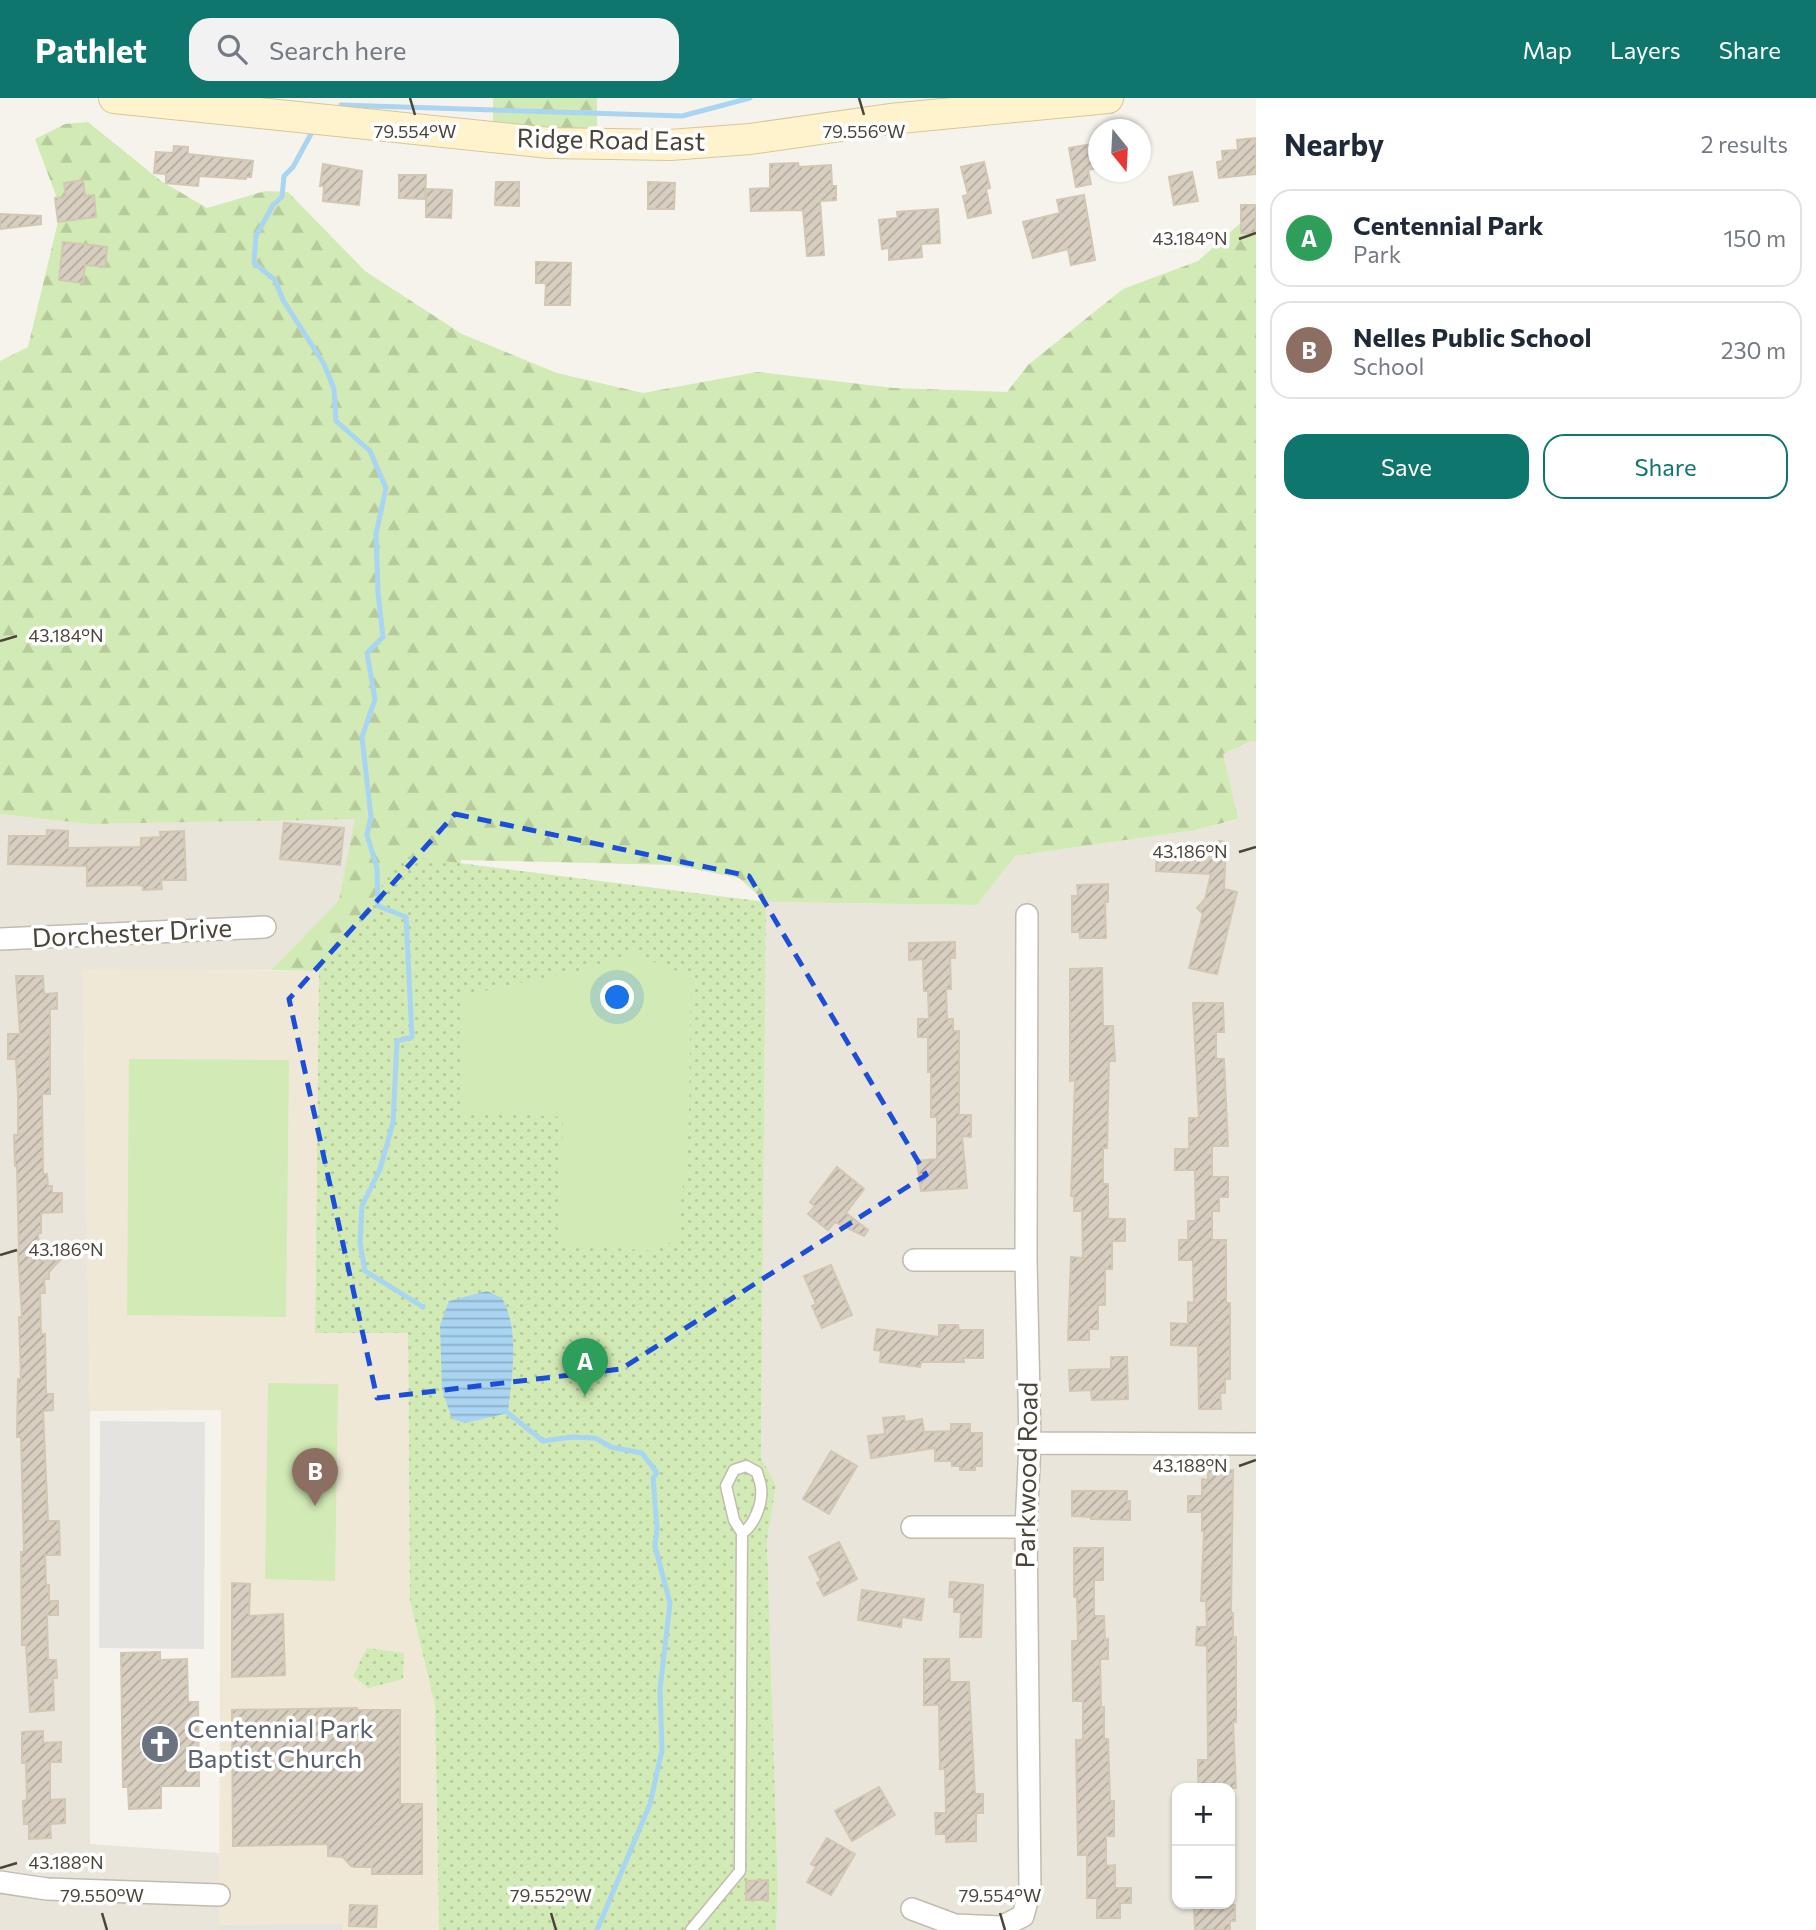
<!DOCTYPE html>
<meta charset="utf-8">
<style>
body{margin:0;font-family:Commissioner,sans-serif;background:#f2f2f3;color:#1f2937}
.controls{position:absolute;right:21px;bottom:21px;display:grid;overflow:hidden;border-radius:14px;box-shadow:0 2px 5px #0004}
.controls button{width:63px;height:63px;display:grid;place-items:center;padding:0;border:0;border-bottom:2px solid #e0e1e3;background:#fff;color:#1f2937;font:35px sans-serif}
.compass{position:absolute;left:1088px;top:21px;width:63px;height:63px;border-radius:50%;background:#fff;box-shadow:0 2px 5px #0004;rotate:162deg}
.you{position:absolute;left:618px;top:900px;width:24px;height:24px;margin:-18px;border:5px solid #fff;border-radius:50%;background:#1a73e8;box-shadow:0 0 0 10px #1a73e833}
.badge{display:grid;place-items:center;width:46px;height:46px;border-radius:50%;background:#0f766e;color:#fff;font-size:23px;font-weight:700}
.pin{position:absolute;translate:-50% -58px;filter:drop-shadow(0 2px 4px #0008)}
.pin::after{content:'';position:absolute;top:37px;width:24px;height:21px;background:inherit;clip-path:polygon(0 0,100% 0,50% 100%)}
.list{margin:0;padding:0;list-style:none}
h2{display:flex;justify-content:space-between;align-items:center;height:91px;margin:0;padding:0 28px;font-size:30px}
h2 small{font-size:23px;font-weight:400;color:#747a83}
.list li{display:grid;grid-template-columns:46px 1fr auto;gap:21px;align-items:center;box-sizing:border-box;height:98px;margin:0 14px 14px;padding:0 14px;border:2px solid #e0e1e3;border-radius:21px}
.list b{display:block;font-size:26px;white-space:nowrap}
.list p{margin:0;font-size:23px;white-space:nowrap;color:#747a83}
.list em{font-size:23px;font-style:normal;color:#747a83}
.actions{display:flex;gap:14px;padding:21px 28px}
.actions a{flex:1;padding:16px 0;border:2px solid #0f766e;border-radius:21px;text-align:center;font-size:24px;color:#0f766e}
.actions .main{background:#0f766e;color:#fff}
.icon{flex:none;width:38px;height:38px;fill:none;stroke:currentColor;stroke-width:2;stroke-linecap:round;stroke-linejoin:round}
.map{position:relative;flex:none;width:1256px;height:1832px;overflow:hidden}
header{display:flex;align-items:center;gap:42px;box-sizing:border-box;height:98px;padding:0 35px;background:#0f766e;color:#fff}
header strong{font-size:33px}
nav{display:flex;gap:38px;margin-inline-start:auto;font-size:24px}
.search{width:490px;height:63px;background:#f2f2f3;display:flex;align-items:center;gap:18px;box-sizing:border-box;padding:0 24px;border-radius:21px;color:#747a83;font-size:26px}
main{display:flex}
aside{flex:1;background:#fff}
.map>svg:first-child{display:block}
.residential{fill:#eae5da;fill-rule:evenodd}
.education{fill:#efe8d6}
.forest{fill:url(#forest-firs)}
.park{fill:url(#park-dots)}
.pitch{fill:#d2eab5}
.parking{fill:#e5e3e0}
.water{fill:url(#water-rules)}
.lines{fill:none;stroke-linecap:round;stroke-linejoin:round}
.stream{stroke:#a9d4f2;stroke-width:5}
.building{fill:url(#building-hatch);stroke:#d3c7b4;stroke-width:2}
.lane-casing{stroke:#c2bbae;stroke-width:13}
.street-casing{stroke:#c2bbae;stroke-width:24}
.secondary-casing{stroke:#d6c79b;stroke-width:32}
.lane{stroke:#fff;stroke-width:10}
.street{stroke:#fff;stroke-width:21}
.secondary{stroke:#fff3cd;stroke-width:30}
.marked{fill:none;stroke:#1d4ed8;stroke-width:5;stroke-dasharray:14 9;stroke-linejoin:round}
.ticks{fill:none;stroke:#4b4439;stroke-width:2.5}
.labels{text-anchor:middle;stroke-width:7;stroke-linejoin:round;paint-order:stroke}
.street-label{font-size:26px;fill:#4b4439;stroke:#fff}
.worship-label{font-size:26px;fill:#5b616d;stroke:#fff;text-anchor:start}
.ticks-label{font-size:18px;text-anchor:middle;fill:#4b4439;stroke:#fff;stroke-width:7;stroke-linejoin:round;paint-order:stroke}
</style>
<header>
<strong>Pathlet</strong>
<div class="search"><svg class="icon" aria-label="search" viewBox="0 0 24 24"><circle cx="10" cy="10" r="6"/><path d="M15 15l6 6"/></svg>Search here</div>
<nav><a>Map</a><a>Layers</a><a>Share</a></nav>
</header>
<main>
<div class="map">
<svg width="1256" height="1832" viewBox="0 0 1256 1832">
<defs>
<pattern id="forest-firs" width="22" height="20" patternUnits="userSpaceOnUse" patternTransform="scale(1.75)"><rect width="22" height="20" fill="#d2eab5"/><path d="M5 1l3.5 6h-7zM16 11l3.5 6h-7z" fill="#b6ca9c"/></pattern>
<pattern id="park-dots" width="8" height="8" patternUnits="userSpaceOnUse" patternTransform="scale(1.75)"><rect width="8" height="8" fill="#d2eab5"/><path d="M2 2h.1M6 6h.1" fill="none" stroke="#b6ca9c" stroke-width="1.8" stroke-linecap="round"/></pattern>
<pattern id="water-rules" width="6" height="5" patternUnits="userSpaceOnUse" patternTransform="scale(1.75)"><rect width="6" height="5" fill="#a9d4f2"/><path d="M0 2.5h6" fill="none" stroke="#8caec5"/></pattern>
<pattern id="building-hatch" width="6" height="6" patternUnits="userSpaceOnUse" patternTransform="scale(1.75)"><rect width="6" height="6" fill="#d8cfc1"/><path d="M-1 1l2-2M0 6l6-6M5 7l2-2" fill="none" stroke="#b1aa9e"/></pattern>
</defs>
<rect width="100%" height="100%" fill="#f6f3ec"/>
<path class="residential" d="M1253,643L1256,644V1832H776L778,1792L767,1441L776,1387L761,1361L766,804L977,807L1015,758L1196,732L1237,722L1223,656ZM1177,1690H1230V1806H1177Z
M0,716L89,726L356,720L339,802L271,872H83L90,1313V1746L219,1755V1832H0Z"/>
<path class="education" d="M83,871L319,873L315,1235L408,1234L410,1503L435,1607L439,1832H219L221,1312L90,1313Z"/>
<path class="forest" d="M493,0H597V42L493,28Z
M88,24L161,83L207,110L265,93L288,94L365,173L462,236L557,275L643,295L757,274L894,290L1007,294L1028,267L1123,191L1198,163L1256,111V644L1252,643L1223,656L1238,721L1196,732L1015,758L977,807L766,804L739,780L674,767L461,762L423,944L420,1224L319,873L271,872L339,802L355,721L89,726L0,716V263L28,249L61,111L35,41L65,26Z"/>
<path class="park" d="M404,758L766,804L761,1360L776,1387L767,1442L778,1792L776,1832H439L435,1607L410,1503L408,1235H315L319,873Z
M367,1550L404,1555L403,1581L368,1590L353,1578Z"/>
<path class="pitch" d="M633,856L691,878L689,1021L678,1140L655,1153L560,1146L563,1019L460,1013V898L586,871Z
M129,961L289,962L286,1219L127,1217Z
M268,1285L338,1286L335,1483L265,1481Z"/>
<path class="parking" d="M100,1323L205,1324L204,1551L99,1550Z
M342,1826V1832H219V1827Z"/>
<path class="water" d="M487,1193L502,1200C520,1233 512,1277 508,1315L465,1325L452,1321L442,1291L440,1227L449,1203Z"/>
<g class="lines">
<path class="stream" d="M341,7L682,18L750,0
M311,36L293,69L284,78L282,99L273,107L256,138L254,165L275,182L283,202L324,266L334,291L336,323L370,353L386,390L376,436L378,495L383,539L367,555L375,601L362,639L371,719L367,737L377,770L378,808L406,819L412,939L397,943L393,1025L380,1071L362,1108L360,1145L365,1173L423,1209
M508,1315L543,1343L571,1339L595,1340L611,1349L642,1355L657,1375L653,1380L657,1430L655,1448L670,1505L660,1591L662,1652L650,1706L597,1832"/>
</g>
<path class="building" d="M1256,40V76L1219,80L1217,64L1223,63L1222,53L1238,52L1237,42Z
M1098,45V70L1088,72L1091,86L1076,89L1069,50Z
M174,48L188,49V56L253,63L251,79H246V81L199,78L198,88L166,85V76L154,75L156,54L173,55Z
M984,64L990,90L986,91L991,115L968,120L963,98L968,97L961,69Z
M798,65L799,69L831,67L832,88H836V102L820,103L824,157L807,158L803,112L751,113L750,91L770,90V66Z
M323,66L362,73L359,107L323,103L324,88H320Z
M1192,74L1198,103L1174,107L1169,79Z
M399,77H426L425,101L399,100Z
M83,82L85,98L94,97L96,119L58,124L55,100L66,99L64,85Z
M496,84H519V108L495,107Z
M648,84L675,85L674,111H648Z
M426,91L452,92L451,120L426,119Z
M1084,97L1095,162L1071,167L1068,151L1033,160L1023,124L1060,115L1057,102Z
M1241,107H1256L1255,135H1241Z
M938,111L940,145L921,146L922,159L889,162V150L882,151L879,122L898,120L897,114Z
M0,116L41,118V126L0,131Z
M63,144L107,149L105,169L85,167L83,185L59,182Z
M536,164L571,165L570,207H545L546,185H536Z
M284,725L344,730L340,767L280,761Z
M47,732L68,733V750L141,749V740L161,739L160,734L184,733L186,782H161L162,791L143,792V787L87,788V768L8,766L9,738H47Z
M1219,743L1226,744L1224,791L1237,794L1217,876L1189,870L1203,816L1197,810L1205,801L1211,776L1156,773L1157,756L1173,757V747L1205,750V754L1216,755Z
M1108,786V804H1105L1106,840H1080V834H1072V798H1078L1077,787Z
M955,844V860H950L951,891H946L947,921H953V933H959V1017H971V1039L962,1038L967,1090L921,1093L917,1063L937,1061V1019H931V974H928V939H918V921H929L928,893H924L923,861L909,862V845Z
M1102,870L1103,928H1113L1115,963H1109L1107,1050H1103V1086H1108V1121H1125V1143H1112V1171H1105V1207H1098V1231H1089V1242H1068L1071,1159L1083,1160L1082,1113H1074V1098H1071L1075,982L1070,983V871Z
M16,878H43L44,896L57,895V911H50V996H42L43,1076H47L48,1088H52V1095H62V1114L41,1115V1135H38L40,1163L60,1162L49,1174V1181H44L45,1195H40L41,1236H45L46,1296H53V1312L43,1313L48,1423H59L60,1457H45L46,1487H49V1503H58V1517H47L48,1562H56L57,1580H53L54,1612L30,1614L26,1547H22L21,1454H24L21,1339H17L18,1281H21L19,1219H22L18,1153H19L17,1068H15L14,1037H18V996L16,961H8V936H20Z
M1193,905H1223L1224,934H1216V961H1224L1228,1048H1212V1079H1228V1099H1219V1113H1212V1142H1226V1205H1230V1281H1225V1295H1220L1221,1311H1199L1198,1248L1171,1247V1225L1188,1226V1204L1194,1205L1193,1162H1179V1142H1188V1123H1196L1195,1072H1175V1051H1189V1020H1199Z
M837,1069L864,1091L846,1115L868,1132L864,1138L835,1124L828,1132L808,1116L815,1108L810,1104Z
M831,1167L852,1217L822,1230L812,1208L816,1206L804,1178Z
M939,1227H958L959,1232H983V1260H963L964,1264H921L920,1269L880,1264L881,1253L874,1252L877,1231L939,1239Z
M1111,1259H1127L1128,1301L1092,1302L1091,1292L1070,1293L1069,1272L1111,1271Z
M904,1318L905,1324L922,1321L924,1334L951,1333V1326H970V1335H982V1368H975V1372H960V1368H952V1363H935V1350L871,1360L868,1338L885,1336L883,1320Z
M831,1353L857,1368L829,1416L803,1401Z
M1208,1372H1233L1231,1515H1233V1539H1236V1624H1233L1236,1690H1199L1198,1679V1662H1208L1207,1548L1196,1547L1197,1529H1207L1206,1503H1201L1204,1433H1202V1414H1188V1398H1202V1381L1208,1382Z
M1072,1393H1127V1403H1130V1422L1091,1421V1419L1072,1418Z
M839,1444L857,1481L824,1498L817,1485L821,1483L809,1459Z
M1074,1450H1103V1482H1094V1518H1104L1105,1542L1108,1541V1561H1100L1101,1609H1104V1641H1108L1110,1703H1114V1738H1106V1768L1115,1767V1790H1131V1805H1120V1820H1097V1800H1087V1757H1078L1076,1642H1083V1603H1073L1072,1543H1078L1077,1499H1074Z
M950,1484L983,1487L981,1539H960L961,1514H954V1499H949Z
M232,1485L250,1486L249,1518L283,1516L285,1577L232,1579Z
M862,1492L924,1501L921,1522L902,1519L901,1529L858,1522Z
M160,1554V1562L187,1561L188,1604H198L199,1688H161V1710L129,1711L128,1689H123L121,1555Z
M924,1561H949L950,1584H969L975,1696H983V1715H976V1743L946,1744V1736H936L935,1715H946L945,1671H940L939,1607H924Z
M357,1610V1612H400V1706H422V1776H372V1769H356L351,1768L343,1759L328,1758V1746L233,1748L232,1612Z
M43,1633V1645L61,1644V1664H50V1702L65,1701V1725L50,1726L51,1740L29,1741V1726H24L23,1703L27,1702L26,1665H22V1634Z
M879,1689L895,1717L852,1743L835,1713Z
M827,1740L855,1756L831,1797L807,1784L816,1769L811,1766Z
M768,1782V1802H746V1783Z
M350,1807L377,1808L376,1829L349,1828Z
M1235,1807V1823H1230V1832H1195L1194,1809Z"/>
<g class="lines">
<defs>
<path id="lane" d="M691,1832L740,1773L742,1435L734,1422L726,1388L734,1372L746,1368L757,1374C758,1379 761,1385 761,1390C763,1405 754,1428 742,1435"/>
<path id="street" d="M0,841L265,829
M914,1162H1026
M1030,1345L1256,1346
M912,1429H1026
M0,1784L47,1791L219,1797
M912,1811L955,1827L1001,1829L1023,1818L1030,1792L1026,1429L1030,1345L1026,1162L1027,817"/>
<path id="secondary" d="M114,0L550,45L670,47L750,41L890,21L1108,0"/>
</defs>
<use href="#lane" class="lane-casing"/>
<use href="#street" class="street-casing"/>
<use href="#secondary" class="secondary-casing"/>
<use href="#lane" class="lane"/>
<use href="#street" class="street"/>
<use href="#secondary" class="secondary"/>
</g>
<path class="marked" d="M455,716L749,778L926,1077L621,1271L377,1300L289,901Z"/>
<path class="ticks" d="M410,0L415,17M859,0L864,17M1239,141L1256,135M0,543L17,538M1239,754L1256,749M0,1157L17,1152M1239,1368L1256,1362M0,1770L17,1765M102,1815L107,1832M551,1815L556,1832M1000,1815L1005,1832"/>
<defs>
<symbol id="church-disc" viewBox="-11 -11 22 22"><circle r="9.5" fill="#6b7280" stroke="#fff"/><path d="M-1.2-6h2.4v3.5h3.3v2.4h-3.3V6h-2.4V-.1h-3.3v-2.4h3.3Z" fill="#fff"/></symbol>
</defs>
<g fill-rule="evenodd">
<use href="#church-disc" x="138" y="1624" width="44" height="44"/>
</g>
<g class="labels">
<g class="street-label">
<text transform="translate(611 42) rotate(1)" y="9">Ridge Road East</text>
<text transform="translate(132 835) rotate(-3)" y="9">Dorchester Drive</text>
<text transform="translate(1027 1377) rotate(-89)" y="9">Parkwood Road</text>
</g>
<g class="worship-label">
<text x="187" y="1640">Centennial Park<tspan x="187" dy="30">Baptist Church</tspan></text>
</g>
</g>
<g class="ticks-label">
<text x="415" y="40">79.554°W</text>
<text x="864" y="40">79.556°W</text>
<text x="1190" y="147">43.184°N</text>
<text x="66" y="544">43.184°N</text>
<text x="1190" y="760">43.186°N</text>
<text x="66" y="1158">43.186°N</text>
<text x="1190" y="1374">43.188°N</text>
<text x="66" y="1771">43.188°N</text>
<text x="102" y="1804">79.550°W</text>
<text x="551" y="1804">79.552°W</text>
<text x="1000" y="1804">79.554°W</text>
</g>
</svg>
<div class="controls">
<button>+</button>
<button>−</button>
</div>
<svg class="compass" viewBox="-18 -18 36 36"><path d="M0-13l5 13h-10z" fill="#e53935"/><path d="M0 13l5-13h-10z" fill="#747a83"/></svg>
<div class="you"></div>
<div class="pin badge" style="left:585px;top:1298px;background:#2e9e5b">A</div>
<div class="pin badge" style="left:315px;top:1408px;background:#8d6e63">B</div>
</div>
<aside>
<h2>Nearby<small>2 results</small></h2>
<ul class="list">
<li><span class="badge" style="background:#2e9e5b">A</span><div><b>Centennial Park</b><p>Park</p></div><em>150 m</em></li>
<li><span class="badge" style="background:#8d6e63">B</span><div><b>Nelles Public School</b><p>School</p></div><em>230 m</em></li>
</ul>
<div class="actions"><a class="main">Save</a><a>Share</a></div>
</aside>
</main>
